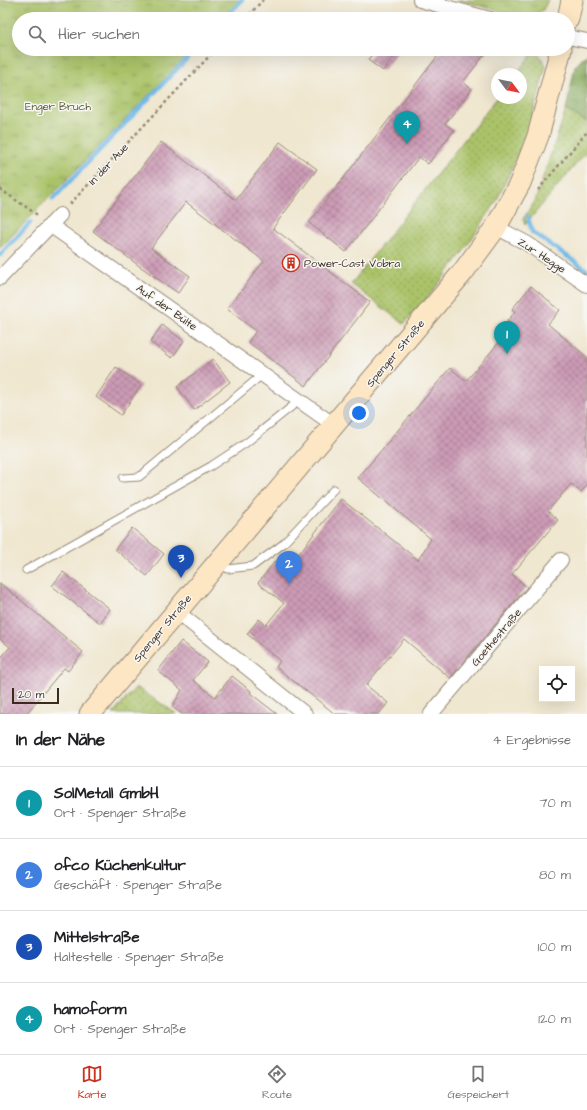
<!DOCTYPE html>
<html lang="de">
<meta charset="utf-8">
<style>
body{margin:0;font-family:"Architects Daughter",sans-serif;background:#f6f6f6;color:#202124}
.controls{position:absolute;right:12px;bottom:12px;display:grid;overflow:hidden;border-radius:0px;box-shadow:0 4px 16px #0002}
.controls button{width:36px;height:36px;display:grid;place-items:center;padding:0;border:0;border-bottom:1px solid #e0e0e0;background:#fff;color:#202124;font:20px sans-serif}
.compass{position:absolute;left:491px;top:68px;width:36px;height:36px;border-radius:50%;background:#fff;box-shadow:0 4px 16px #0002;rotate:122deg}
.scale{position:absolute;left:12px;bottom:10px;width:47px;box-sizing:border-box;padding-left:4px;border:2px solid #3b2a1e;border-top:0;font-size:11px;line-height:14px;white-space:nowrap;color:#3b2a1e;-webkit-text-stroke:3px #f6f6f2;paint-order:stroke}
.you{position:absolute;left:359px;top:413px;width:14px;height:14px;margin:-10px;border:3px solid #fff;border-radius:50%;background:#1a73e8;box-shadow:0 0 0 6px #1a73e833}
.badge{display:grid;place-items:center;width:26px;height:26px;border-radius:50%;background:#c8321e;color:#fff;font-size:13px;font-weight:700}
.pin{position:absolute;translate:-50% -33px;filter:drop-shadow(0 1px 2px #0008)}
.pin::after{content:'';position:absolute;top:21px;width:14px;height:12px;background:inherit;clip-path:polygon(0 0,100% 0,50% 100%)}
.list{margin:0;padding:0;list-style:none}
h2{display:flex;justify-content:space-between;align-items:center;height:52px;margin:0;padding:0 16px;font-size:17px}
h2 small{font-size:13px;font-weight:400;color:#757577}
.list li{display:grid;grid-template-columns:26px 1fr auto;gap:12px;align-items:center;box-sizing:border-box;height:72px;padding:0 16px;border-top:1px solid #e0e0e0}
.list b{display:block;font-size:15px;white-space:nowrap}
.list p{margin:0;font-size:13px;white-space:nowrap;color:#757577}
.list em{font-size:13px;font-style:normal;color:#757577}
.icon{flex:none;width:22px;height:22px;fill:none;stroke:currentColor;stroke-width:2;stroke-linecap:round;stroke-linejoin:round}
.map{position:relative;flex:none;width:587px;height:714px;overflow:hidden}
.search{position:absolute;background:#fff;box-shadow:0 4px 16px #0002;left:12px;right:12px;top:12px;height:44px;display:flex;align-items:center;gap:10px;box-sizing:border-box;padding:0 14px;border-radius:22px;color:#757577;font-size:15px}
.sheet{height:340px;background:#fff}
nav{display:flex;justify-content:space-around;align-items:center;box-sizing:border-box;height:56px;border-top:1px solid #e0e0e0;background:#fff;font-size:11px;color:#757577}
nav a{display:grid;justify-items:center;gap:2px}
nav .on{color:#c8321e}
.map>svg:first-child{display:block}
.grass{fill:url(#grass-dots);stroke:#727644}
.forest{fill:url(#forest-crowns);stroke:#616a3e}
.park{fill:url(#park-tufts);stroke:#727644}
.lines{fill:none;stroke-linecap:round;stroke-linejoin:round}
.stream{stroke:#71bae9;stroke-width:4.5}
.building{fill:url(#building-cross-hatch)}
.lane-casing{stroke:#968877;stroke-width:9}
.street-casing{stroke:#968877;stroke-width:16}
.secondary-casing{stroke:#968877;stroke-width:23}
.path{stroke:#968877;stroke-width:2.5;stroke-dasharray:3 3;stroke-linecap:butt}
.lane{stroke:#fff;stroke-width:7}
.street{stroke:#fff;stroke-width:14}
.secondary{stroke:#fce6c4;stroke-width:21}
.labels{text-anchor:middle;stroke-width:3;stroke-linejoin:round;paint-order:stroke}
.park-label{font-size:11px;fill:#5c5834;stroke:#f6f6f2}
.street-label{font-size:11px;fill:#3b2a1e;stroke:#f6f6f2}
.poi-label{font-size:11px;fill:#3b2a1e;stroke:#f6f6f2;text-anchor:start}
</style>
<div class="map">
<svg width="587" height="714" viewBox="0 0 587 714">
<defs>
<pattern id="grass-dots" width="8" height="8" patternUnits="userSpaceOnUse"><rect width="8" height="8" fill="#aac369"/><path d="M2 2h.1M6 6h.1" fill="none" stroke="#8c9f56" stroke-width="1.8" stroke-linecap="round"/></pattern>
<pattern id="forest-crowns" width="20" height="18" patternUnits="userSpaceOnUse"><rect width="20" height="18" fill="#87a95d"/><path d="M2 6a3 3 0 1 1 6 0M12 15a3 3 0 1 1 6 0" fill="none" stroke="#708a4c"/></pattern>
<pattern id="park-tufts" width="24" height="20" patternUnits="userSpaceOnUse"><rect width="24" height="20" fill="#aac369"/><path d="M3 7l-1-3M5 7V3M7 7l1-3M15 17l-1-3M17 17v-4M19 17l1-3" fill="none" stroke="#8c9f56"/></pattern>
<pattern id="building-cross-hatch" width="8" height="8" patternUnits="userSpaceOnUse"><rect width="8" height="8" fill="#cc9bb6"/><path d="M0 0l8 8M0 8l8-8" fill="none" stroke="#a77f93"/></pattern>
</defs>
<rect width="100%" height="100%" fill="#f6f6f2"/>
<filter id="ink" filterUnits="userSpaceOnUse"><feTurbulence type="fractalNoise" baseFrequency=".025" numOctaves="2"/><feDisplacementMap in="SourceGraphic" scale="8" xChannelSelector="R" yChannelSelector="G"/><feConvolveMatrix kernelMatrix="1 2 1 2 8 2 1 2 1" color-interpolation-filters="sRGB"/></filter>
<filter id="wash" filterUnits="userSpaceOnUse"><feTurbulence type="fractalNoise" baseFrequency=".012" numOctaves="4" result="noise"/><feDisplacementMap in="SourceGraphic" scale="16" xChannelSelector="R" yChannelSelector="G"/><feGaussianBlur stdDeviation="0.9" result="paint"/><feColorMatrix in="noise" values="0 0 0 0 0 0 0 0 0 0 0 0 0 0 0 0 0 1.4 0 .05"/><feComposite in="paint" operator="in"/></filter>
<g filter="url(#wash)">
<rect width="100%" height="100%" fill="#f0e7d0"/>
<path class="grass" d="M536,49L546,66L527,136L496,202L463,252L430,295L404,324L351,284L497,98H521V74H516Z
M566,110L587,122V151L525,225L523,219L535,201Z
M136,687L177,714H113Z"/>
<path class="forest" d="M586,55H587V122L566,110L575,66Z"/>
<path class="park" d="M0,0H241L223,19H19V49H194L0,248Z
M458,0H548L543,10L530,19Z"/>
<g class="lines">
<path class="stream" d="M224,19L242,0
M53,199L196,49
M528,217L532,232L587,270
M0,255L30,223"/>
</g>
<g id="blocks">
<path class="building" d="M376,49H400L383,71L368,60Z
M443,49H489L463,82L472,89L445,124L454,130L428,164L419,157L346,252L309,223Z
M161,142L236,200L280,142L317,169L273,228L370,302L306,386L248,342L256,331L227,309L264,261L186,202L151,248L190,276L178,293L138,265L93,231Z
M531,286L560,310L548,324L587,357V485L581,492L571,484L548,511L558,520L512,574L527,587L450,678L404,639L366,685L388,703L379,714H335L276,667L280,661L247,634L259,619L266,625L284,603L258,583L275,561L281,566L286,561L290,565L341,499L418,560L431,539L358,478L450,368L466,381L513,326L507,321L515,312L512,309Z
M162,325L184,341L172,358L150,342Z
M213,359L230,382L194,410L177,387Z
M116,367L141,385L121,415L96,397Z
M132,528L164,554L147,576L115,549Z
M63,572L110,609L100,623L52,586Z
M0,583L83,652L68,671L64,668L26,714H0V659L10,647L0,639Z
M181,641L208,662L193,680L215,697L232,676L251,691L250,693L277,714H182L172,707L182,690L158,671Z"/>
</g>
</g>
<g filter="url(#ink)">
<use href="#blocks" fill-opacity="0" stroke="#968877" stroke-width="1"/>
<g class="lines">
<defs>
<path id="lane" d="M123,478L139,477L263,374
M219,564L228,569L253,566L283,544L334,489
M26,570L211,466L246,443L300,400"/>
<path id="street" d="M420,0L490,19
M568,37L587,41
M50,225L334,425
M496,227L528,244L587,285
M0,278L60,215
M176,611L305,714
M431,714L561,560"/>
<path id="secondary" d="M568,19L572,0
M90,714L463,272L496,227L520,183L538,136L561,49"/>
</defs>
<use href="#lane" class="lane-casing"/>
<use href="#street" class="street-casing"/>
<use href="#secondary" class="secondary-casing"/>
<path class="path" d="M245,19L263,0
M0,189L39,216
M538,190L587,132
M70,204L216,49"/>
<use href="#lane" class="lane"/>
<use href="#street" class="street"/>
<use href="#secondary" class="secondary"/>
</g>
</g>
<defs>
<symbol id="building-ring" viewBox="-11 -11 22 22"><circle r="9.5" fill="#f6f6f2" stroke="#c8321e" stroke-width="1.5"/><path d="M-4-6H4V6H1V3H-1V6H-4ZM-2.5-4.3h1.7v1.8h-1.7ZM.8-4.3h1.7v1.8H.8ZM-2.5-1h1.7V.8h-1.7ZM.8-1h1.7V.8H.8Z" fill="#c8321e"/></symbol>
</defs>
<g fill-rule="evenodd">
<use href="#building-ring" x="281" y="253" width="20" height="20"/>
</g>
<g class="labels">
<g class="park-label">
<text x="58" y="110">Enger Bruch</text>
</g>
<g class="street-label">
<text transform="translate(108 164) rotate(-47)" y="4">In der Aue</text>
<text transform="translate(542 255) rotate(33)" y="4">Zur Hegge</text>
<text transform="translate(167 307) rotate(35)" y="4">Auf der Bülte</text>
<text transform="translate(395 353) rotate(-50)" y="4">Spenger Straße</text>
<text transform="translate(162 628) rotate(-50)" y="4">Spenger Straße</text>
<text transform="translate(496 637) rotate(-50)" y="4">Goethestraße</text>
</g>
<g class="poi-label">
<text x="304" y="267">Power-Cast Vobra</text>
</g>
</g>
</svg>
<div class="controls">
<button><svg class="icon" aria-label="locate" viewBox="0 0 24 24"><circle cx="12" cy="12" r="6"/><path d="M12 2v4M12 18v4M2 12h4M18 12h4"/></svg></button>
</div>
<svg class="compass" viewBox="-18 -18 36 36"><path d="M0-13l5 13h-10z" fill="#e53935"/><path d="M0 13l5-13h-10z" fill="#757577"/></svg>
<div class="scale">20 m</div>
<div class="you"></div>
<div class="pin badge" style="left:507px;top:354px;background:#0f9aa8">1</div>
<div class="pin badge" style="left:289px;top:584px;background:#3f7fe0">2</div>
<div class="pin badge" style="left:181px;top:578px;background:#1a4fb4">3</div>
<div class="pin badge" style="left:407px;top:144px;background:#0f9aa8">4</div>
<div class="search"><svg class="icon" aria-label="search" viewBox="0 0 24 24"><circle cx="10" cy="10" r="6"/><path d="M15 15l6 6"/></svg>Hier suchen</div>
</div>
<section class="sheet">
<h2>In der Nähe<small>4 Ergebnisse</small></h2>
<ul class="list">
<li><span class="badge" style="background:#0f9aa8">1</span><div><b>SolMetall GmbH</b><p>Ort · Spenger Straße</p></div><em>70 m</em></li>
<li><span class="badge" style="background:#3f7fe0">2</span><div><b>ofco Küchenkultur</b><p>Geschäft · Spenger Straße</p></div><em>80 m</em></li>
<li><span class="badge" style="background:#1a4fb4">3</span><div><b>Mittelstraße</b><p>Haltestelle · Spenger Straße</p></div><em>100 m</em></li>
<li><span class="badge" style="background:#0f9aa8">4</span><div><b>hamoform</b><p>Ort · Spenger Straße</p></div><em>120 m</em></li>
</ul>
</section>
<nav>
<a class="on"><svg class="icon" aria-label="map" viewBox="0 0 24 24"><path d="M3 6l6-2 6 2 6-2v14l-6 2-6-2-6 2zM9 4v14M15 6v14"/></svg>Karte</a>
<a><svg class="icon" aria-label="directions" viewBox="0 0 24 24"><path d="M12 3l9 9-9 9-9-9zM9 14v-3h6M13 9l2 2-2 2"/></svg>Route</a>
<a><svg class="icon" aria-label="saved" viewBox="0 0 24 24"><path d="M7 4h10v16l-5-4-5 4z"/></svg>Gespeichert</a>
</nav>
